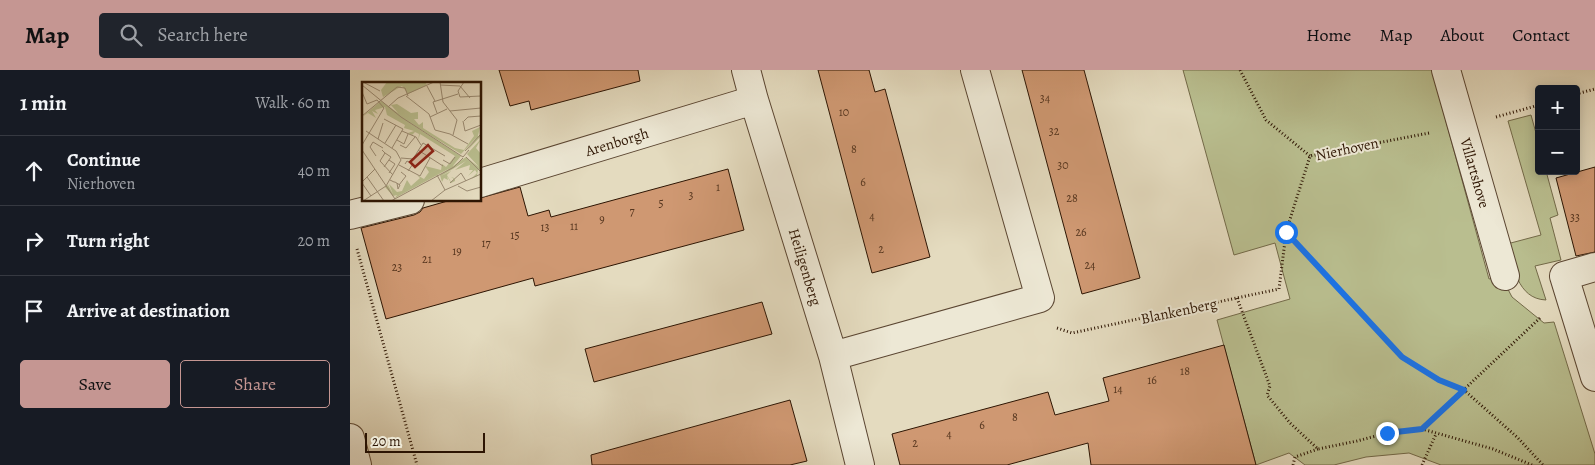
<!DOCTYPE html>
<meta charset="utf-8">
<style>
body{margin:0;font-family:Alegreya,serif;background:#20242c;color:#f1f3f6}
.controls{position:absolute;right:15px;top:15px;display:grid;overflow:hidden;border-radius:5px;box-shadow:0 2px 12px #0003}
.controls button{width:45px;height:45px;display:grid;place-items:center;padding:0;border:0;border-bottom:1px solid #363941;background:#171b24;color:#f1f3f6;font:25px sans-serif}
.scale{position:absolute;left:15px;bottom:12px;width:120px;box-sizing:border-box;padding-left:5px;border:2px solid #2d1503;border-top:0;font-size:14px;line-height:18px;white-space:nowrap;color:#2d1503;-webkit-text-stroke:4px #ede8d5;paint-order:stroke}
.stop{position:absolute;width:15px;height:15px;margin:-11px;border:4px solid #1a73e8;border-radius:50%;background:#fff}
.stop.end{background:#1a73e8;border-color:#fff;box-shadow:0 1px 5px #0008}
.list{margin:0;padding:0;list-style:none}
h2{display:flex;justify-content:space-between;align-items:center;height:65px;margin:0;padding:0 20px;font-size:21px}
h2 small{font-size:16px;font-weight:400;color:#9ea1a6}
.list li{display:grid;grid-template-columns:32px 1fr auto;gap:15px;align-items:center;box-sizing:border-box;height:70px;padding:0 20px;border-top:1px solid #363941}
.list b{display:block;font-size:19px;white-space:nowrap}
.list p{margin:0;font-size:16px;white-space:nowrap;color:#9ea1a6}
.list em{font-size:16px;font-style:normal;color:#9ea1a6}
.actions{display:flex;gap:10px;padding:15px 20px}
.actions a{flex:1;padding:11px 0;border:1px solid #c59692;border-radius:5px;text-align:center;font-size:18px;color:#c59692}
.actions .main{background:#c59692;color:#111}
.icon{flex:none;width:28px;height:28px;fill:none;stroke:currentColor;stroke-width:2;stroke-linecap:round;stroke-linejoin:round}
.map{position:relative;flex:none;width:1245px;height:395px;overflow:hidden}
header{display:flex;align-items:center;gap:30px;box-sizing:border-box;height:70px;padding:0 25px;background:#c59692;color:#111}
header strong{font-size:24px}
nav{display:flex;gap:28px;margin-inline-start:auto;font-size:18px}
.search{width:350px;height:45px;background:#20242c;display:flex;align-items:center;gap:12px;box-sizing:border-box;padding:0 18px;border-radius:5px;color:#9ea1a6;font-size:19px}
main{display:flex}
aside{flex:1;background:#171b24}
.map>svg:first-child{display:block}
.green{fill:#b9be8f;stroke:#736a49}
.building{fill:#cf9872;stroke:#2d1503}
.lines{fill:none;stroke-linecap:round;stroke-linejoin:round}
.minor-casing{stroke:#5b4632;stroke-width:30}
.path{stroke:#2d1503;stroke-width:3;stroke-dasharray:1 2.5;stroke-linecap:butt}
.minor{stroke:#ede8d5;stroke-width:28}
.route{stroke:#1a73e8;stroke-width:6}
.labels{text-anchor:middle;stroke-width:4;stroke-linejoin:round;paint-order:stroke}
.number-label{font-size:12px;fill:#56361f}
.street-label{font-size:15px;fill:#2d1503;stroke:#ede8d5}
.inset-road{fill:none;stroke:#9b8c74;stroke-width:1}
.view{fill:#8f2418;fill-opacity:0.15;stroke:#8f2418;stroke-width:2.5}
.inset-edge{fill:none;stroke:#2d1503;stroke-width:2.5}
</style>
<header>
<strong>Map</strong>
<div class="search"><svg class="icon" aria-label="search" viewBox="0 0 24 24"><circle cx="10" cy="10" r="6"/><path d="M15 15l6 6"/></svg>Search here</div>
<nav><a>Home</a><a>Map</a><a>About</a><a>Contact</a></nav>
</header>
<main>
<aside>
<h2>1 min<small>Walk · 60 m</small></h2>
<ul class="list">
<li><svg class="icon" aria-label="ahead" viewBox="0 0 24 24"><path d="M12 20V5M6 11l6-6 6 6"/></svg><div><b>Continue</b><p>Nierhoven</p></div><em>40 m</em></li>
<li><svg class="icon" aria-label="right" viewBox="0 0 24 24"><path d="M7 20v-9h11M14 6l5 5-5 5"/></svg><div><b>Turn right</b></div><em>20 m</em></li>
<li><svg class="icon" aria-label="arrive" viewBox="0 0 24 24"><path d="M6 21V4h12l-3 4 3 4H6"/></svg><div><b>Arrive at destination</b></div></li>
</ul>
<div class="actions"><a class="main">Save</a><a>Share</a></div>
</aside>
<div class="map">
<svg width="1245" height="395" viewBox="0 0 1245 395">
<rect width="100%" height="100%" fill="#e4dbbf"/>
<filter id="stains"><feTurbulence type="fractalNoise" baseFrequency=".004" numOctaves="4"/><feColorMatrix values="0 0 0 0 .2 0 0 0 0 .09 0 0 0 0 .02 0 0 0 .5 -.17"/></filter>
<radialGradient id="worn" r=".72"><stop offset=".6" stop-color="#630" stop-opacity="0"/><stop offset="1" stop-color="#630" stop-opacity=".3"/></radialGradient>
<path class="green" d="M833,0H1082L1139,209L1151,206L1162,227L1194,253L1204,252L1245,384V395H1091L1059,383L1016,387L984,395H955L939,383L906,395L867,250L940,229L925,173L884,185Z
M1181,45L1189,74V101H1196L1208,145L1200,148L1211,190L1185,196L1196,230C1167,229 1163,195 1157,174L1191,165L1158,51Z"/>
<path class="building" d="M149,0H288L290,11L181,40L179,31L160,36Z
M468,0H519L525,22L535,19L580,187L522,203Z
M672,0H734L790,208L732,224Z
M1245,97V182L1226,186L1206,108Z
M378,99L394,160L185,216L183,208L36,249L11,158L64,145L70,142L73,138L101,130H130V128L170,117L178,146L199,140L201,147Z
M412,232L422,264L244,312L235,279Z
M874,275L906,395H741L738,373L657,395H550L542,364L698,322L705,345L759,331L753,308Z
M440,330L457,391L440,395H242L241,385Z"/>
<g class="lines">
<defs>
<path id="minor" d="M396,0L404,30L483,286L510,395
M1096,0L1155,206
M130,113L404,30
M0,145L60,130
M1245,197L1214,206L1245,307
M483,286L690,228L625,0
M0,368L7,395"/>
</defs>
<use href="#minor" class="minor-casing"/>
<path class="path" d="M890,0L916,50L960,86
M1226,24L1245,19
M1146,47L1189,35
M1079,63L960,86L936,162L1052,287L1089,310L1114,320L1168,368L1193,395
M7,179L67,395
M887,228L920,316L917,325L940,353L968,379L1007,371L1037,363L1072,359L1143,379L1182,395
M707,258L722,263L929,219L936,163
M1072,359L1191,247
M943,395L945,387L968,379
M1072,395L1086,364"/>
<use href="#minor" class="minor"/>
</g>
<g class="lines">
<path class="route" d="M936,162L1052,287L1089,310L1114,320L1072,359L1037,363"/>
</g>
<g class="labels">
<g class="number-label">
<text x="695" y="32">34</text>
<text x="494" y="46">10</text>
<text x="704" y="65">32</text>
<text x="504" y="83">8</text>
<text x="713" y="99">30</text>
<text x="513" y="116">6</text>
<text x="368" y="121">1</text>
<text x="341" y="129">3</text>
<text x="722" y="132">28</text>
<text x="311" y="137">5</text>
<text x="282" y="145">7</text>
<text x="522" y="150">4</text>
<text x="1225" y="151">33</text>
<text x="252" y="153">9</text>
<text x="224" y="160">11</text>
<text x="195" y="161">13</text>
<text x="731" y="166">26</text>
<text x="165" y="169">15</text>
<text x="136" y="177">17</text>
<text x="531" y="183">2</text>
<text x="107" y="185">19</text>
<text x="77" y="193">21</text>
<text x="740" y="199">24</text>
<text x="47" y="201">23</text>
<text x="835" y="305">18</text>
<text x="802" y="314">16</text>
<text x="768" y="323">14</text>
<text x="665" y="351">8</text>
<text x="632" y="359">6</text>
<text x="599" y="368">4</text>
<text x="565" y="377">2</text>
</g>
<g class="street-label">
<text transform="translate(267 72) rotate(-17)" y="5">Arenborgh</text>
<text transform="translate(997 79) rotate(-12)" y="5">Nierhoven</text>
<text transform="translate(1125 103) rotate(74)" y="5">Villartshove</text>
<text transform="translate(455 197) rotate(73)" y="5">Heiligenberg</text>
<text transform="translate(829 241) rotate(-12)" y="5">Blankenberg</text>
</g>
</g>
<g transform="translate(12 12)">
<rect width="119" height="119" fill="#e4dbbf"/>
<path d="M25,0H63L65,3L46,12L40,4L21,15L19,8ZM19,19L36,31L29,23L35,22L49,31L56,30V37H52L57,43L61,40V46L93,66L102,68L112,54L110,49L118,45L116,54H119L104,70L114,56L99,72L43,38L99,74L90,85L33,116L35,113L31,114L23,105L26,103L31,112L27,102L35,110L40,109L45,98L49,104L58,96L55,93L62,97L67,90L63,84L79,88L80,82L84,85L93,74L58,52L56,59L57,52L53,50L50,53L46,51L52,49L42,46L43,43L25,33L23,25L13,28L16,32L10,29L14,36L6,31L0,35ZM119,57L114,66L119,72V88L116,87L115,94L109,97L115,91L113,88L106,94L111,88H107L108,83L93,88L104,79L79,94L89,89L85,93L89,100L92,97L89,95L92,96L93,98V99L89,101L85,94L86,98L82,96L80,100L78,93L104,75L117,85L105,72Z" fill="#b9be8f"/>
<path class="inset-road" d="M1,0L18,9M78,0L81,20L95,38L91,53M102,0L96,9L98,15L119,14M0,3L39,35L101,75L107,68M78,3L98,4L108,16M65,4L73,19M0,10L5,22L15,18L22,26L0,63M44,14L67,32L73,48L88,52L106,62M26,25L36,16L72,0M88,29L119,26M75,31L71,20L96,12M0,34L35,5L43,6L46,14M68,35L85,27M22,37L41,47L30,66M101,39L103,49L119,43M102,39L106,35L119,34M40,49L54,55L59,63M16,57L21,41M35,58L42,62L46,52M23,61L34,43M38,63L44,66L53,55M0,68L33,117M20,68L23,71L18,79L31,93M56,68L81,84M103,69L119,52M14,74L8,65L11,60L21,66M104,75L119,90M39,76L51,77L61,61L83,74M27,78L33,82L27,91M81,78L88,82L93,75M43,82L45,79L51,82L46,89M37,83L58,94L68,76M22,85L29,75L23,71M75,93L83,108M5,95L22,119M28,98L32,100H33L38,103L36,107L35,101M0,100L13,87M0,101L9,114M88,101L99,91L104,99M37,103L44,94L39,90M96,104L105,109L119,105M83,108L119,92M1,119L24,104L39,78L34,69L4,49M29,119L92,85L101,76M69,119L83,108"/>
<path class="view" d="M66,63L71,69L53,85L48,80Z"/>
<rect width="119" height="119" class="inset-edge"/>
</g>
<rect width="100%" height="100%" filter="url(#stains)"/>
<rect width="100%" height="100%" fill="url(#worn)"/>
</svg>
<div class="controls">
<button>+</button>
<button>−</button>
</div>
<div class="scale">20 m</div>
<div class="stop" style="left:936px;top:162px"></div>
<div class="stop end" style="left:1037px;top:363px"></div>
</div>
</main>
